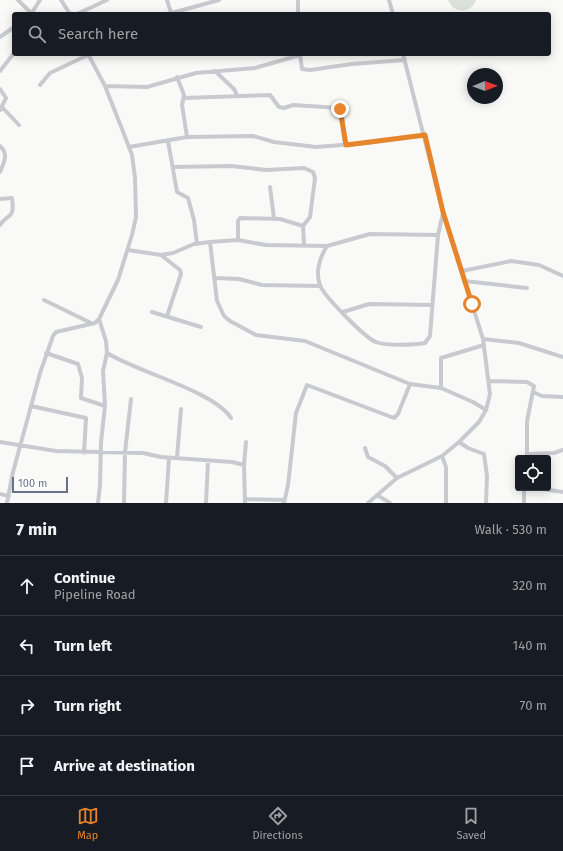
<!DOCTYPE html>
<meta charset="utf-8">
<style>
body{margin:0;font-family:"Fira Sans",sans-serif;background:#20242c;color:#f1f3f6}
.controls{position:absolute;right:12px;bottom:12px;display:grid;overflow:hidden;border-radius:4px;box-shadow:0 2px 10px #0003}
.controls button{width:36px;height:36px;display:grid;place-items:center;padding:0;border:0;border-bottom:1px solid #363941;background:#171b24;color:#f1f3f6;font:20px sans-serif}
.compass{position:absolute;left:467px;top:68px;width:36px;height:36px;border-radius:50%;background:#171b24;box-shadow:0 2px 10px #0003;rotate:89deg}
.scale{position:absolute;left:12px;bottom:10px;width:56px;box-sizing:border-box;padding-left:4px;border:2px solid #687389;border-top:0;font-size:11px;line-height:14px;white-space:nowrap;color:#687389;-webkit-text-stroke:3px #fff;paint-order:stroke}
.stop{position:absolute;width:12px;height:12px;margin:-9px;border:3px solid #e6852c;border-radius:50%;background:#fff}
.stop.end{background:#e6852c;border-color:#fff;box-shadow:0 1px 4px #0008}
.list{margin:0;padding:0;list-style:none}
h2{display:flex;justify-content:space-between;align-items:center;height:52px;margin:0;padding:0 16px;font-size:17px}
h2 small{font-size:13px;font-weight:400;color:#9ea1a6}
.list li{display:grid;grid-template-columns:26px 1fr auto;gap:12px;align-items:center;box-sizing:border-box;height:60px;padding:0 16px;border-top:1px solid #363941}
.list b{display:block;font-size:15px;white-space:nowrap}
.list p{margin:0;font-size:13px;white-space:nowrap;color:#9ea1a6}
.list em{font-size:13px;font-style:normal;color:#9ea1a6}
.icon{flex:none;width:22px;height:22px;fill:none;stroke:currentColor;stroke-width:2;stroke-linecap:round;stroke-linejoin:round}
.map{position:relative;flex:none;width:563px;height:503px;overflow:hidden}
.search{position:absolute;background:#171b24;box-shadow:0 2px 10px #0003;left:12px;right:12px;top:12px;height:44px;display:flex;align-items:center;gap:10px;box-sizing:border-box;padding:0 14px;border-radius:4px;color:#9ea1a6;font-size:15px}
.sheet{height:292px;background:#171b24}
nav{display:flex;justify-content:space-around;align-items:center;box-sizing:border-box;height:56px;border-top:1px solid #363941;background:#171b24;font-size:11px;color:#9ea1a6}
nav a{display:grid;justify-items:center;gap:2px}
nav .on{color:#e6852c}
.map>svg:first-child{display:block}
.green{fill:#dae2d9}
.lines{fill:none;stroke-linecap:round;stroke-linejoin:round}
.minor{stroke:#c8cacf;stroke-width:4}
.route{stroke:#e6852c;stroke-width:5}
</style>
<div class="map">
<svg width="563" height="503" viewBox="0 0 563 503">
<rect width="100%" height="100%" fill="#f9faf8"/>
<path class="green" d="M448,0H476C471,14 454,14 448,0Z"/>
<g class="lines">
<path class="minor" d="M18,0L32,14
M61,0L70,14
M167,0L171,13
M298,0V14
M389,0L393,14
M31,14L40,0
M77,14L107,0
M168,14L219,0
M0,37L14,27
M300,54L302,69L310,70L352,64L405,60
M0,71L14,53
M215,71L234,89L237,95
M177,77L184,95L182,105L187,137
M40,85L50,73L88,55
M105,86L147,87L196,73L255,68L300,55
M0,89L6,98L0,110
M184,98L270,95L279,107L284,108L293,105L339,108L342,115L345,145
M2,107L19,125
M168,141L177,192L188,198L194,220L197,244
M0,146C9,154 4,162 0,172
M129,147L187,137L253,136L274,142L316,147L367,143L425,135
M173,167L231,166L266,170L304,168L313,172L315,178L310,217L303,226
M270,187L274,218
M0,199L12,198C15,221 8,212 0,225
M238,240V221L240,218L280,219L303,226L304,244
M210,242L217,301L224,316L230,321L256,335L305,341L410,384L441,388L473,402L486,410
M327,246C320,257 315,272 320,285C323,295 365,338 376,342C386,346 415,345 425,343L430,336L438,235L443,213
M128,250L161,255L173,253L194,244L210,242L238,240L266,245L327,246L370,234L438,235
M161,255L180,270L181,274L167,316
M462,271L511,261L539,265L563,276
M215,278L239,279L262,285L320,286
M464,281L527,288
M44,300L91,323
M152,312L201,327
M343,312L369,304L432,305
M99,319L106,341L107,353C137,372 214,391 231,418
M483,339L519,343L563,357
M46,353L78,364L82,378L81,398L105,406
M488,381L527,382L534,386L527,421V458
M441,388V358L484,345
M533,392L542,396L563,397
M31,406L86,418L84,453
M0,442L56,451L143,453L161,457L232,462L244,465L245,503
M459,442L468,448L484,454L487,476L486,503
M365,448L368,457L385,466L397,478
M527,454L554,453L563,450
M442,456L446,467V503
M177,458L181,409
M244,465L246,442
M524,488V503
M537,488L563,492
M0,494L9,496
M377,495L390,503
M245,499L285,500
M7,503L13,472L40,373L53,336L56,332L95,323L99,319L118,280L132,235L136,217L135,178L132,155L122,129L105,86L88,54
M98,503L100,485L101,442L105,406L103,371L107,353
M124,503L125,452L131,399
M166,503L169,458
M206,503L208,461
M284,503L288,485L296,413L307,385L394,418L398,414L410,384
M368,503L397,478L442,456L459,442L479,422L486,410L490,394L483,339L443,212L403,54"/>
</g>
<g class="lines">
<path class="route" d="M340,109L346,145L425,135L443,212L472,304"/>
</g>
</svg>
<div class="controls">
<button><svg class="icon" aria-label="locate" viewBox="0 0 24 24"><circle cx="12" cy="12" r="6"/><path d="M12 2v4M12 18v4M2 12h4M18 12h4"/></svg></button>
</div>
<svg class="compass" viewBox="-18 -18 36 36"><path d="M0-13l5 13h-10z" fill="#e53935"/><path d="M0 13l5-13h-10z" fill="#9ea1a6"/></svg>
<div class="scale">100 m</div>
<div class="stop" style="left:472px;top:304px"></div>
<div class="stop end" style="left:340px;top:109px"></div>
<div class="search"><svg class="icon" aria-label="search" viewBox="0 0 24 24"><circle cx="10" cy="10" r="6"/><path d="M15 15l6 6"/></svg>Search here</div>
</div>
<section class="sheet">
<h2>7 min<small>Walk · 530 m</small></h2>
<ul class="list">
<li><svg class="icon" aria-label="ahead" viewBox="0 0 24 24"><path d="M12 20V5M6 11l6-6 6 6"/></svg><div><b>Continue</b><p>Pipeline Road</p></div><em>320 m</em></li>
<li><svg class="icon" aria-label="left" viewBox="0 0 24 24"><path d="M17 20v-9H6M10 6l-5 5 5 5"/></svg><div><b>Turn left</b></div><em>140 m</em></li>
<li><svg class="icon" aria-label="right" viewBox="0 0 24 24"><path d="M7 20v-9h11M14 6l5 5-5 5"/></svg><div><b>Turn right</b></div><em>70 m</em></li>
<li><svg class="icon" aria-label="arrive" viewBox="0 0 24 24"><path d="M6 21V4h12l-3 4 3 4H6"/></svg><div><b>Arrive at destination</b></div></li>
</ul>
</section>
<nav>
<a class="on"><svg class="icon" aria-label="map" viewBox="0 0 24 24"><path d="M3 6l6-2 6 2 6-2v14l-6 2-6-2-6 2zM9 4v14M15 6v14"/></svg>Map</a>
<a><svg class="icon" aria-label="directions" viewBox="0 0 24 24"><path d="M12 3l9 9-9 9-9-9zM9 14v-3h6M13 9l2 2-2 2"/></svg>Directions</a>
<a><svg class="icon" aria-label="saved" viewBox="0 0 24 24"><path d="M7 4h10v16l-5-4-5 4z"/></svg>Saved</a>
</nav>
